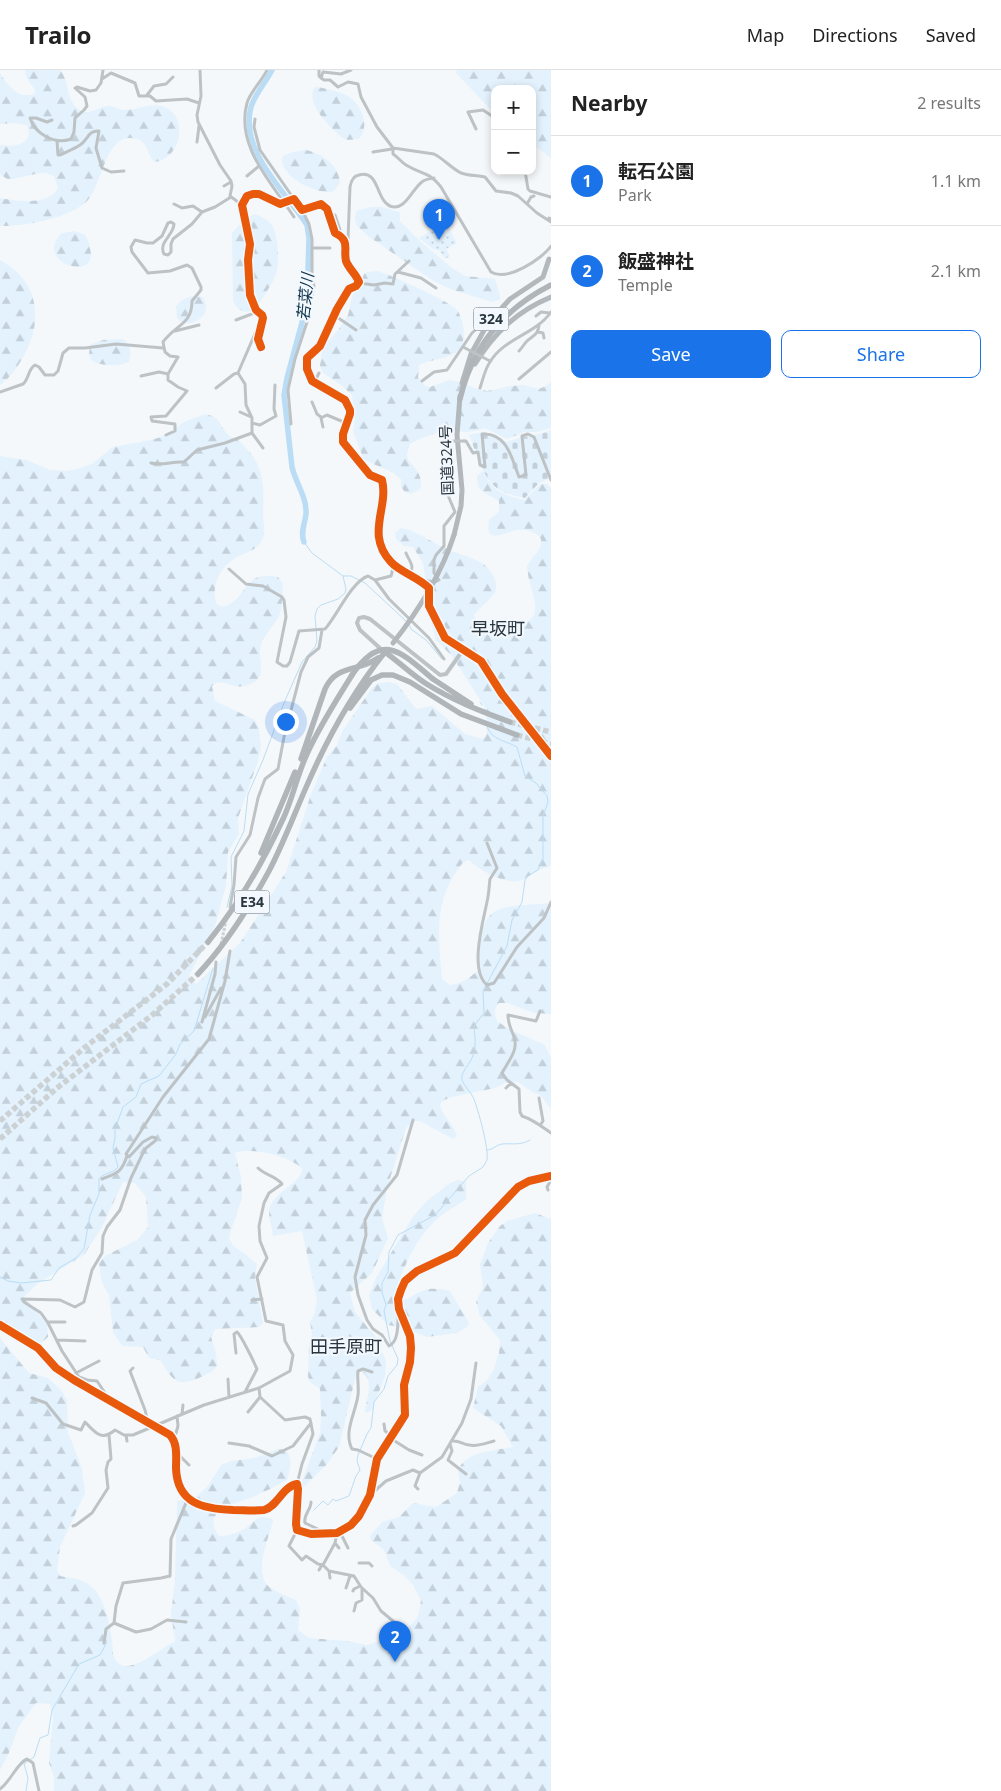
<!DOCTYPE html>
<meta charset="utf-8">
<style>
body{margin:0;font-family:"Noto Sans","Noto Sans JP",sans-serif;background:#f6f6f6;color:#222}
.controls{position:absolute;right:15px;top:15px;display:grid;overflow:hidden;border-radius:10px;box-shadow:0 2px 8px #0003}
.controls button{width:45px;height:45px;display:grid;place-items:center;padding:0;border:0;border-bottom:1px solid #e0e0e0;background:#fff;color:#222;font:25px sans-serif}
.you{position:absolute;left:285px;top:651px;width:18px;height:18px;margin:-12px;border:4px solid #fff;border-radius:50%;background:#1a73e8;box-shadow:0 0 0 8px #1a73e833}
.badge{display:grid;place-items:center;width:32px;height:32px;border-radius:50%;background:#1a73e8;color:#fff;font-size:16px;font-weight:700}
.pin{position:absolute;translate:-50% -41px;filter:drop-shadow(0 1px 2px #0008)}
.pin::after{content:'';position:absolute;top:26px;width:18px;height:15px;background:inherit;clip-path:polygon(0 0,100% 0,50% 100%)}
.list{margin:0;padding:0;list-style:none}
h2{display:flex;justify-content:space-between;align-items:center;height:65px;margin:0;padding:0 20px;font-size:21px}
h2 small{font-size:16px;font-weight:400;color:#767676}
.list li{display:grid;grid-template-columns:32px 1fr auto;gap:15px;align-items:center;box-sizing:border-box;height:90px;padding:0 20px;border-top:1px solid #e0e0e0}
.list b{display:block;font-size:19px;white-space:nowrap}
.list p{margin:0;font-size:16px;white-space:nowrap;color:#767676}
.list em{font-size:16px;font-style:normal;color:#767676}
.actions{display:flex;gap:10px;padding:15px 20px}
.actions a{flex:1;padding:11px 0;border:1px solid #1a73e8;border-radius:10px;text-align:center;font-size:18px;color:#1a73e8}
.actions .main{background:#1a73e8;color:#fff}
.map{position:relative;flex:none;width:551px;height:1721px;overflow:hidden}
header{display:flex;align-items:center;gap:30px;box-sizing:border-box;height:70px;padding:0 25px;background:#fff;border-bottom:1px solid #e0e0e0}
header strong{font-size:24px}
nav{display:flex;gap:28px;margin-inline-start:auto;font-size:18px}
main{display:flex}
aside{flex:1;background:#fff}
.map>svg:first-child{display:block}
.forest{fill:url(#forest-firs)}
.cemetery{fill:url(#cemetery-stones)}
.park{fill:url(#park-dots)}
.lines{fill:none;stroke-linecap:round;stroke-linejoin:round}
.stream{stroke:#baddf5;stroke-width:1}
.river{stroke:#baddf5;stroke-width:5.5}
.minor-tunnel{stroke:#ccd1d4;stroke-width:3;stroke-dasharray:3 1.5;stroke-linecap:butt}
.motorway-tunnel{stroke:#ccd1d4;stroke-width:5.5;stroke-dasharray:5.5 3;stroke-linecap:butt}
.minor{stroke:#bdc2c5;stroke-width:3}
.tertiary{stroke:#bdc2c5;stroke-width:4}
.trunk{stroke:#b2b8bc;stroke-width:5}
.motorway{stroke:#afb5b9;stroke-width:5.5}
.minor-bridge{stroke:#bdc2c5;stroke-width:3}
.trunk-bridge{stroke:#b2b8bc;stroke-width:5}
.motorway-bridge{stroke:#afb5b9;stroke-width:5.5}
.cycleway-casing{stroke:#f2f8fd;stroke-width:11}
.cycleway{stroke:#e8590c;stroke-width:8}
.labels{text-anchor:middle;stroke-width:4.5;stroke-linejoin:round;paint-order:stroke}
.shield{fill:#f2f8fd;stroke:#657077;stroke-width:1}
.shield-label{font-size:14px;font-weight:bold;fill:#29353d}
.street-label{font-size:15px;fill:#29353d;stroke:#f2f8fd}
.water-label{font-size:16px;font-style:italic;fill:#0f354c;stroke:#f2f8fd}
.quarter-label{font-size:18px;fill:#29353d;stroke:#f2f8fd}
</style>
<header>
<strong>Trailo</strong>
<nav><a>Map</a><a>Directions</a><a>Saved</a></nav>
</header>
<main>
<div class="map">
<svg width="551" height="1721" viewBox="0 0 551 1721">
<defs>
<pattern id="forest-firs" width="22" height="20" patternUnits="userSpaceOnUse" patternTransform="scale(1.25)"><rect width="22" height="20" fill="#e3f2fd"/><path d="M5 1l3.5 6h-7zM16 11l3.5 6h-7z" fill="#c3d0da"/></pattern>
<pattern id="cemetery-stones" width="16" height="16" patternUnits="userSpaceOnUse" patternTransform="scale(1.25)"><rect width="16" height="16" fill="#e3f2fd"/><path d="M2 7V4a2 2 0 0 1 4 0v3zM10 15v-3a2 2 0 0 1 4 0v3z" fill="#c3d0da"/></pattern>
<pattern id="park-dots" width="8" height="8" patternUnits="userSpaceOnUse" patternTransform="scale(1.25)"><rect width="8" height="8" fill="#e3f2fd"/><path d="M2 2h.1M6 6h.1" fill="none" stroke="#c3d0da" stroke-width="1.8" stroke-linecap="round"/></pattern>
</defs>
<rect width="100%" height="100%" fill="#f5f8fa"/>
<path class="forest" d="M25,0H60C70,11 65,31 80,40C91,46 98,36 109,36C114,36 118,39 123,40C136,41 148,33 161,36C190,43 182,89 155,92C147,86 149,73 137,69C104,59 103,119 85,133C65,149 25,156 0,156V128C16,131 50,136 58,118L54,106L46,103H40L13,109H7L0,104V75C11,77 28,76 29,63L27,55L15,53L0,54V3C7,15 19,30 34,24L35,20L26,7Z
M457,0H551V88L532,74V19H495V44L456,3Z
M315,17C322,17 340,22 346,25C361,33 371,55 359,69L348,70L343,68C331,59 304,33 315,17Z
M306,80C322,84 338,94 340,112L334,121C319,127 276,105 283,86L293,82Z
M371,137H382L400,142V151L420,171L452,198L465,206L495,209L500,225V229L493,232L489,231L450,219L432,210L368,166L356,155L355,148L356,141Z
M254,144C260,146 266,148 271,154C278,161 280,194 276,204C271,216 263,228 255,238C246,246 236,240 233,230L232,163L242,152Z
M75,161L85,165C89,170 90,177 91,184C92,212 33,190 62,163Z
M0,190C40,211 44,252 22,289C16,299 10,308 0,315Z
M378,201C390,205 450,231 457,240C464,250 467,270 459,280C450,289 431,289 419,295L418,308L425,316L430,317L449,310L459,312L474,318L487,321L511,316L524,315L538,319L544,317L551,312V358L537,362H525L507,369L485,358C468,364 466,361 449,361C436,362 421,368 410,374L407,384L408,390C416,398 424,408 420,419L411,424L405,422L401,417V409L392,402L364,390L353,361L355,349L352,325L341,315L323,303L320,296L322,279L338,260L348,245L352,226L360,216L364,204L368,202Z
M192,226L203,227L206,235L205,243C199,252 185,258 177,248L176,236L182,230Z
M122,269C131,273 132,284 128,292C118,297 100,296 91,290L89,284L90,275L103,270Z
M206,344C224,349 218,357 230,366C233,368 237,369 240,372C265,395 264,413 263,445C263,453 266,461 263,468C257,481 248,481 237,487C220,497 211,514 216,533L222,537C249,531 241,499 278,507L283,514C282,524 283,539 278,548C273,557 264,565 261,575C258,585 263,596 260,606C258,611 249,615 244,616C233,619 221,606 212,616L215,631L255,650L259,659L261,676L258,691L238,748L239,764L228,782L226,816L215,856L189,906L196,914L240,873L286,802L311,724L327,687L337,675L343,660L372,618L379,613L388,612L397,614L416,639L432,636L465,664L483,669L486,665L488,654L484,636L452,586L436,570L424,525L425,507L423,493L413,477L404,476L396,469L395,463L401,458L409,460C422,465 434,473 447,479C464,487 489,489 495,510C496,514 497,518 495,522C494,526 478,539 474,545L479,557C491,561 502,558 514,556C551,550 529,524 527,497C530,488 540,482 541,474C542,469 540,466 536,464C531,460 524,459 518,460C507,461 484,477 489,450L499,442V431C486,422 475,422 478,405L483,401C493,422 503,425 525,430L540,414H547L551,418V796C546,797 541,799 536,801C531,805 525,809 519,811C504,814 479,800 469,790L465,791C460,795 457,801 453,807C434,837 439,874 442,909L450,915C462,914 471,907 479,899C480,831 493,838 551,833V944L534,943L507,933H499C494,938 494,945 497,951L509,959L545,975L551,988V1039L540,1025L532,1022L518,1012L505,1013L495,1018L452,1027L444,1030L440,1034C442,1047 453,1053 457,1066L453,1069L420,1051H414L406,1058L387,1118L382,1148L388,1168L372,1203L350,1223L355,1242L375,1266L386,1291L385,1306L372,1340L367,1343L365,1341C367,1328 375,1307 360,1301L355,1309L339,1377L328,1393L304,1417H301L302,1411L320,1363L321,1346L320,1319L310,1312L308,1307L309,1276L312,1264L310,1252L315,1242L317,1229L302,1161L273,1166C272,1158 269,1150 269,1142C270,1122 302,1114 302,1099C291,1086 251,1077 235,1083L241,1107L242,1128L231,1160L229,1168L233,1176L244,1183L255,1193H257L255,1208L263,1253L259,1257L215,1259L211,1267L216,1283L217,1296C214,1302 207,1304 201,1307C177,1318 173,1311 160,1290L149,1288L143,1277L122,1276L113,1262L109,1225L101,1210L99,1193L105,1186L137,1170L148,1157L146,1127L135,1113L123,1112L102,1157L84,1185L37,1214L24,1227L47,1254L48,1267L39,1275L0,1256V386L27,390L50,400L66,401L78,399L92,394L113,377L151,370L161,367L186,351Z
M458,1110L466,1112V1129C460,1134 453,1137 446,1142C425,1157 413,1177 403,1201C399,1213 396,1219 403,1230C409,1229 410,1227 414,1225C426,1217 437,1218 450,1221L469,1253L468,1256L457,1263L427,1267L405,1258L388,1255L372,1239L369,1226L376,1208L414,1145L427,1131L450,1113Z
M535,1143L551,1149V1721H54V1707L49,1693L53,1646L50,1634L36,1633L19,1656L8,1685L0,1700V1268L29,1303L48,1308L61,1320L67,1330L68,1362L82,1399L85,1423L60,1477L57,1500L60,1506C70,1508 81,1508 89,1515C105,1526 109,1552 112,1570C113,1576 112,1584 115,1589C116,1592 121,1595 124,1596C137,1598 163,1578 175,1571L171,1544L175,1511L177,1431L196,1427L208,1416L221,1395L231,1391L255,1388L278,1379L286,1380C293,1390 290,1399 287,1410C276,1416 266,1421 255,1426C238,1434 199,1439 219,1466C227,1467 240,1462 247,1457C257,1450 257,1443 272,1449L273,1452C268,1469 252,1506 271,1518C278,1523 289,1527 296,1530L300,1539L298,1560L309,1568L347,1571L367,1575L380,1571L393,1575L418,1547L421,1530L413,1515L405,1506L390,1496L384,1480L371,1470L370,1466L382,1452L399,1447L413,1433L436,1437L457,1423L460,1412L458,1402C463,1381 495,1381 513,1377L501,1356L473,1338L478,1317L487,1310L493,1301L499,1283L500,1270L480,1246L476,1232L483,1217L480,1194L488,1173L500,1156L507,1151Z"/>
<path class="cemetery" d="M551,360V411L548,409L539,413L525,428C519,426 512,426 506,423C484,416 477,384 469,365L484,362L507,372C522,366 537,366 551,360Z"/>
<path class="park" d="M445,152L457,173L446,179L450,186L445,189L439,180L433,179L419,168Z"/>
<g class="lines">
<path class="stream" d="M304,472L312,483L343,506H351L365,513L406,551
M409,555L411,559L426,570L442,589
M480,632L482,635
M227,837L232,816L231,787L244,761L248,724L263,690L284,633L302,592L315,577L317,571L315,546L317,539L321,535L338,529L345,523L346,519L343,506
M487,1080C493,1080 496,1075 502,1074C512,1073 520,1076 530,1070
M0,1207L8,1211L21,1213L51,1210L59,1198L76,1188L84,1179L90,1145L99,1124V1109C104,1102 113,1104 118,1097L113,1078L115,1068V1059L123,1037L136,1027L141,1014L159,1006L176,984L180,974L194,961L213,898
M314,1440L323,1431L328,1435L333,1429L336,1431L349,1426L356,1406L360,1400L357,1391L358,1385L367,1364L371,1358L374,1332L384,1319L388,1306L397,1295L398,1289L390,1271L384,1241L386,1235L382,1222V1213L388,1202L389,1182L398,1165L435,1145L469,1106L483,1097L487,1090C489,1079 478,1038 473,1027C470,1021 464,1016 462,1010C460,1004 468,996 471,990C477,979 475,968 474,956L484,943L483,921L507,876L512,850L522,832L525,810L528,806L538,800L543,789V746L548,732L547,726L536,713L525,706L517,677C505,670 493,671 487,657
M26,1721L28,1708L24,1694L34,1687L40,1668L48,1665L52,1640L79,1594L100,1585L107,1572"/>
<path class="river" d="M272,0C266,12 255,24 251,37C239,81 286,122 307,155L309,168L307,234L287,308L284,325L292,397C296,414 307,427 306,444C305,453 300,463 304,472"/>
<path class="minor-tunnel" d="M221,874L226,851"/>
<path class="motorway-tunnel" d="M510,652L551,662
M517,665L551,674
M0,1051L84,978L167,914L208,872
M0,1069L57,1018L151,946L198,904"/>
<path class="minor" d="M200,0L201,26L197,45L198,52L220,95L231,111L232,116L230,126L242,135
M267,0C262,11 250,22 247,33C235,77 273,114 294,147
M319,0V6L321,8
M351,0L341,4L323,2L321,8L324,10H330L338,17L348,12L358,14L361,27L377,57L393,78V84C398,87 401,92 406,95C422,105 427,100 441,117L491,202C507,212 542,189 551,176
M102,9L111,3L135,13L139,26H150L156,31L187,29L199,33
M147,25L154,16L166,14L173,7
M255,49L254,57L260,80L294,129
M52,50L47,52L36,48H30C35,64 55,75 71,69L74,62L75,48L84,40L87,36L85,27L75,18L77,17L90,21L96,20L101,13L103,0
M476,59L468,42L483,40L495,48
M57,71L58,85H60C66,82 74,79 80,75C88,70 88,60 99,61L96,78L102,98L111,102L124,101
M197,72L199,56
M393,78L434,84C444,89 451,98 461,103C469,106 477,105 485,107L496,121L511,123L518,126L537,143L551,152
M373,82L392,79
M525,101L528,119L530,121L551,127
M247,106L259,96
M224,116L231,112
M174,134L182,138L193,136L202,142
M527,134L531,127L534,126
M335,145L340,160V165
M549,148L551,149
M345,173L348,169L350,117C351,111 353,106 359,105C379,99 376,130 390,136C405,142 412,119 422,112C425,109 430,109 434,108
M312,178H330
M398,202L421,208L436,218
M359,213L374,215L385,213L393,214L395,204L409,191
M260,244V252L238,303L245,314L246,335L252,348V363L263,378
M334,245L356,260
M536,246L541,242L550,243
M236,250L257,242
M175,261L199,255
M538,262L543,263L544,268
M261,277L258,269L263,248L262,245L256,240L250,225L248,190L250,174L242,135L247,126L253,124H259L280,134L294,129L302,140L321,134L327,139L335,163C351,171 343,179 346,191C349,199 356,204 359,212L356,216L349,219L337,239L320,276L307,288V299L312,311L345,330L350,340V344L343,364V372L370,405L382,410C389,438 365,464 391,492C400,502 418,507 429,518V536L445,568L481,591L502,624L551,686
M519,281C522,278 524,274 527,271C534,265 538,265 539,255
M141,306L159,302L168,304
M519,309L551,282
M422,311L434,302L447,300L472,263L483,253L488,245
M316,314L317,307L319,303
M216,318L234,304L238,303
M480,318C483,309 485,299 490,292C504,268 536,264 551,242
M0,322L23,314C29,309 28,299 35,295L39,297L45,305H54L58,301L63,283L69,278H85L116,274L163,278
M312,332L317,344L321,347
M240,342L251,347
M252,353L260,355L276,346L274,339L275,315
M291,354L288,320L295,289L307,252L314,216L312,208V169L309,154L302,140
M323,357L321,348L327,345L346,353
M166,365L175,361V354L152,351L151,347L166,346L187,321L178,317L168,310V304L178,287L170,286L165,282L163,272C176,254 192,255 192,231L201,220V217L192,198L187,195L170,201L148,203L132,182L131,177L135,170L147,173H153L162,166L168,153L171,152L174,154C174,165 158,172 164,184L168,185L171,182V174L173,169L192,154L202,142L215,137L231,127
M464,371H466L473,383L478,382L480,395L485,397L482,364C507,362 512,389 519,407L526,405L522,366L528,364L534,367L551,410
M151,393C163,396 172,391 184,392L197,380L225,373L252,363
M406,483C409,491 415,495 410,504
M229,499L246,514L263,516L282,527L284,530L286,547L277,592L283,596H287L290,592L299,561L325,559C337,546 351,512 368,506L375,510L391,506L394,495
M375,510L389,529L429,568L444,589
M421,510L435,512L439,510L434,503V490L436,485L444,476V456L455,442L447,423L450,389L447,371H449
M487,773L497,798L490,809C489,816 489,824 487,832C483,852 469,900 487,915L494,913L517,877L544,848L551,832
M230,837L234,815L236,787L250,765L258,728L265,709L278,699L284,667L301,602L308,587L319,578L322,560
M540,941L536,951L508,945C508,953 510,957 513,964C520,979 509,990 502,1003L507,1010L519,1019L520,1042L522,1046C534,1050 541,1056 551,1063
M205,947L221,918
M202,952L215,904L216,892
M506,1018L511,1013
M539,1028L543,1051L541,1054
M102,1109C116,1103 121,1104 127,1086
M548,1120L547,1117L551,1110
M252,1230L262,1229
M399,1240C397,1251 400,1271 389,1276L382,1265L373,1259L367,1250L358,1225L355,1207L366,1165L365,1150L373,1135L397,1105L413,1050
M48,1252H65
M57,1270L85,1271
M236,1283L234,1264L237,1262C241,1265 254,1292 257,1299L245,1322
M133,1298L130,1301L145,1340L148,1352
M372,1302L363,1299L358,1301C357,1309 359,1317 358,1325C356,1342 343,1362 352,1379L358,1380L377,1389
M76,1303L99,1291
M228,1309L229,1327
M259,1318L260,1327L285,1350L305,1347L310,1349L313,1364L302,1394L297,1414
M32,1328L46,1333L63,1354L81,1360L85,1352C95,1362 101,1372 115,1360L124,1365H133L204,1335L259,1318L290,1301L293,1285L285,1271L283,1255L266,1251L257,1207L267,1188L260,1171L259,1156L264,1133L269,1123L282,1114C276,1106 265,1105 258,1098
M109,1329L97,1311L87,1310L79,1307L62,1281L48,1253L41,1243L24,1232L22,1229L60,1230L75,1237L84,1232L92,1200L102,1183L103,1166L107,1157L120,1140L131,1108L142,1085L146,1078L155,1071L156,1068L152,1067L143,1072L129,1087L126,1084L163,1027L209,969L225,911L230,881
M248,1342L260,1327
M182,1344L183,1335
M384,1354L385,1361L392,1366
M126,1365L127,1371
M390,1368L409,1380L422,1385
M174,1370L178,1356L177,1346
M452,1371C459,1370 462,1374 469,1375C478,1377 486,1373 494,1371
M229,1373L249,1376L272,1386L293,1376L311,1353
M450,1374L452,1381L448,1390L466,1404
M176,1382L189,1395
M418,1419L415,1416L420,1403
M370,1425L386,1411L413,1400L420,1403L442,1387L462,1353L471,1329L476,1293
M311,1432C311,1440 303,1445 305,1453L328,1464
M73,1456L76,1455L92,1443L108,1418L106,1400L108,1392L111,1389L109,1365
M297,1460L289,1476L302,1490L306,1486L318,1494L323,1495
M340,1462L348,1478
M337,1463L335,1473L323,1495L329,1501L354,1506L361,1517L373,1528L381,1541L399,1556L402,1568
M335,1473L339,1478
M359,1493H369L372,1496
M319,1500L322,1495
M329,1501L330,1508
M346,1518L350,1506
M353,1521L354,1519L360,1516
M354,1541L356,1533L362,1530V1519
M114,1553L136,1562L151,1559L167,1550L186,1552
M104,1573L106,1559L114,1553L116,1536L123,1513L161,1508L170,1506L171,1469L188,1428
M0,1719C11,1711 17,1693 27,1689L33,1693L39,1721"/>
<path class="tertiary" d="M382,580L360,560L357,553L359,548L364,547L370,549L440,605L446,604L463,580
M0,1255L38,1278L56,1298L74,1310L170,1365C178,1374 176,1387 176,1398C177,1434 204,1439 233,1440C243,1440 254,1441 264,1440C278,1436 282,1417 297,1414L298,1419L296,1454L297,1460L311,1464L337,1463L351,1455L359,1446L370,1425L377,1389L405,1345L404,1315L410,1292L411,1278L410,1266L399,1239L398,1229L401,1220L405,1211L417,1201L455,1183L518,1117L529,1111L551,1106"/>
<path class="trunk" d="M475,294C494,263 517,241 551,227
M462,313L471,284L488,253L510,229L543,207L549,189
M454,465L461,436L462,420L457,365L460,326"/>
<path class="motorway" d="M460,329C472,277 504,239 551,215
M385,582C399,592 411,604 425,613C452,630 480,641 510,652
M433,609L471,634
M350,638L371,610L382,605H393L410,612L461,644L517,665
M301,689L325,619C336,594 359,602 378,588
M261,783L295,702
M208,872C238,835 263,792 283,749C293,728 297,705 307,684C319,657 336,631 352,605
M198,904C227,873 249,838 269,801C284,772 295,742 308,713C328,667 353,622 385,582"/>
<path class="minor-bridge" d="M463,277L490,291
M449,371H464"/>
<path class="trunk-bridge" d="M393,573C419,540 441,505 454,465"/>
<path class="motorway-bridge" d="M352,605C382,560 402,583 433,609"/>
<defs>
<path id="cycleway" d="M261,277L258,269L263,248L262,245L256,240L250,225L248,190L250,174L242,135L247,126L253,124H259L280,134L294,129L302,140L321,134L327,139L335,163C351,171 343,179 346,191C349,199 356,204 359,212L356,216L349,219L337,239L320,276L307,288V299L312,311L345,330L350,340V344L343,364V372L370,405L382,410C389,438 365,464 391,492C400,502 418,507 429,518V536L445,568L481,591L502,624L551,686
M0,1255L38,1278L56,1298L74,1310L170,1365C178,1374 176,1387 176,1398C177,1434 204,1439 233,1440C243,1440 254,1441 264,1440C278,1436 282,1417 297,1414L298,1419L296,1454L297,1460L311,1464L337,1463L351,1455L359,1446L370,1425L377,1389L405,1345L404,1315L410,1292L411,1278L410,1266L399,1239L398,1229L401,1220L405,1211L417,1201L455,1183L518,1117L529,1111L551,1106"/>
</defs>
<use href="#cycleway" class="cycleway-casing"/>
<use href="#cycleway" class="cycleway"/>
</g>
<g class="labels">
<g class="shield">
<rect x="473.5" y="237.5" width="35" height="23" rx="4"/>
<rect x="234.5" y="820.5" width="35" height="23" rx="4"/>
</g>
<g class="shield-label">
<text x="491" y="254">324</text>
<text x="252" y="837">E34</text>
</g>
<g class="street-label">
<text transform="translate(447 390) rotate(-92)" y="5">国道324号</text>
</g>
<g class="water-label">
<text transform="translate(305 227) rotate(-84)" y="6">若菜川</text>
</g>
<g class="quarter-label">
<text x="498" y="565">早坂町</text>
<text x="346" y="1283">田手原町</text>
</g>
</g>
</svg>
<div class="controls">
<button>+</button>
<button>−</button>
</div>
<div class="you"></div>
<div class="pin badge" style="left:439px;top:170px">1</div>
<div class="pin badge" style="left:395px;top:1592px">2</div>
</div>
<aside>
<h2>Nearby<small>2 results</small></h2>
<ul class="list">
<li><span class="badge">1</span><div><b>転石公園</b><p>Park</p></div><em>1.1 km</em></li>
<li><span class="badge">2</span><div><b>飯盛神社</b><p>Temple</p></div><em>2.1 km</em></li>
</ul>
<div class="actions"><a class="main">Save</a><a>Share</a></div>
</aside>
</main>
